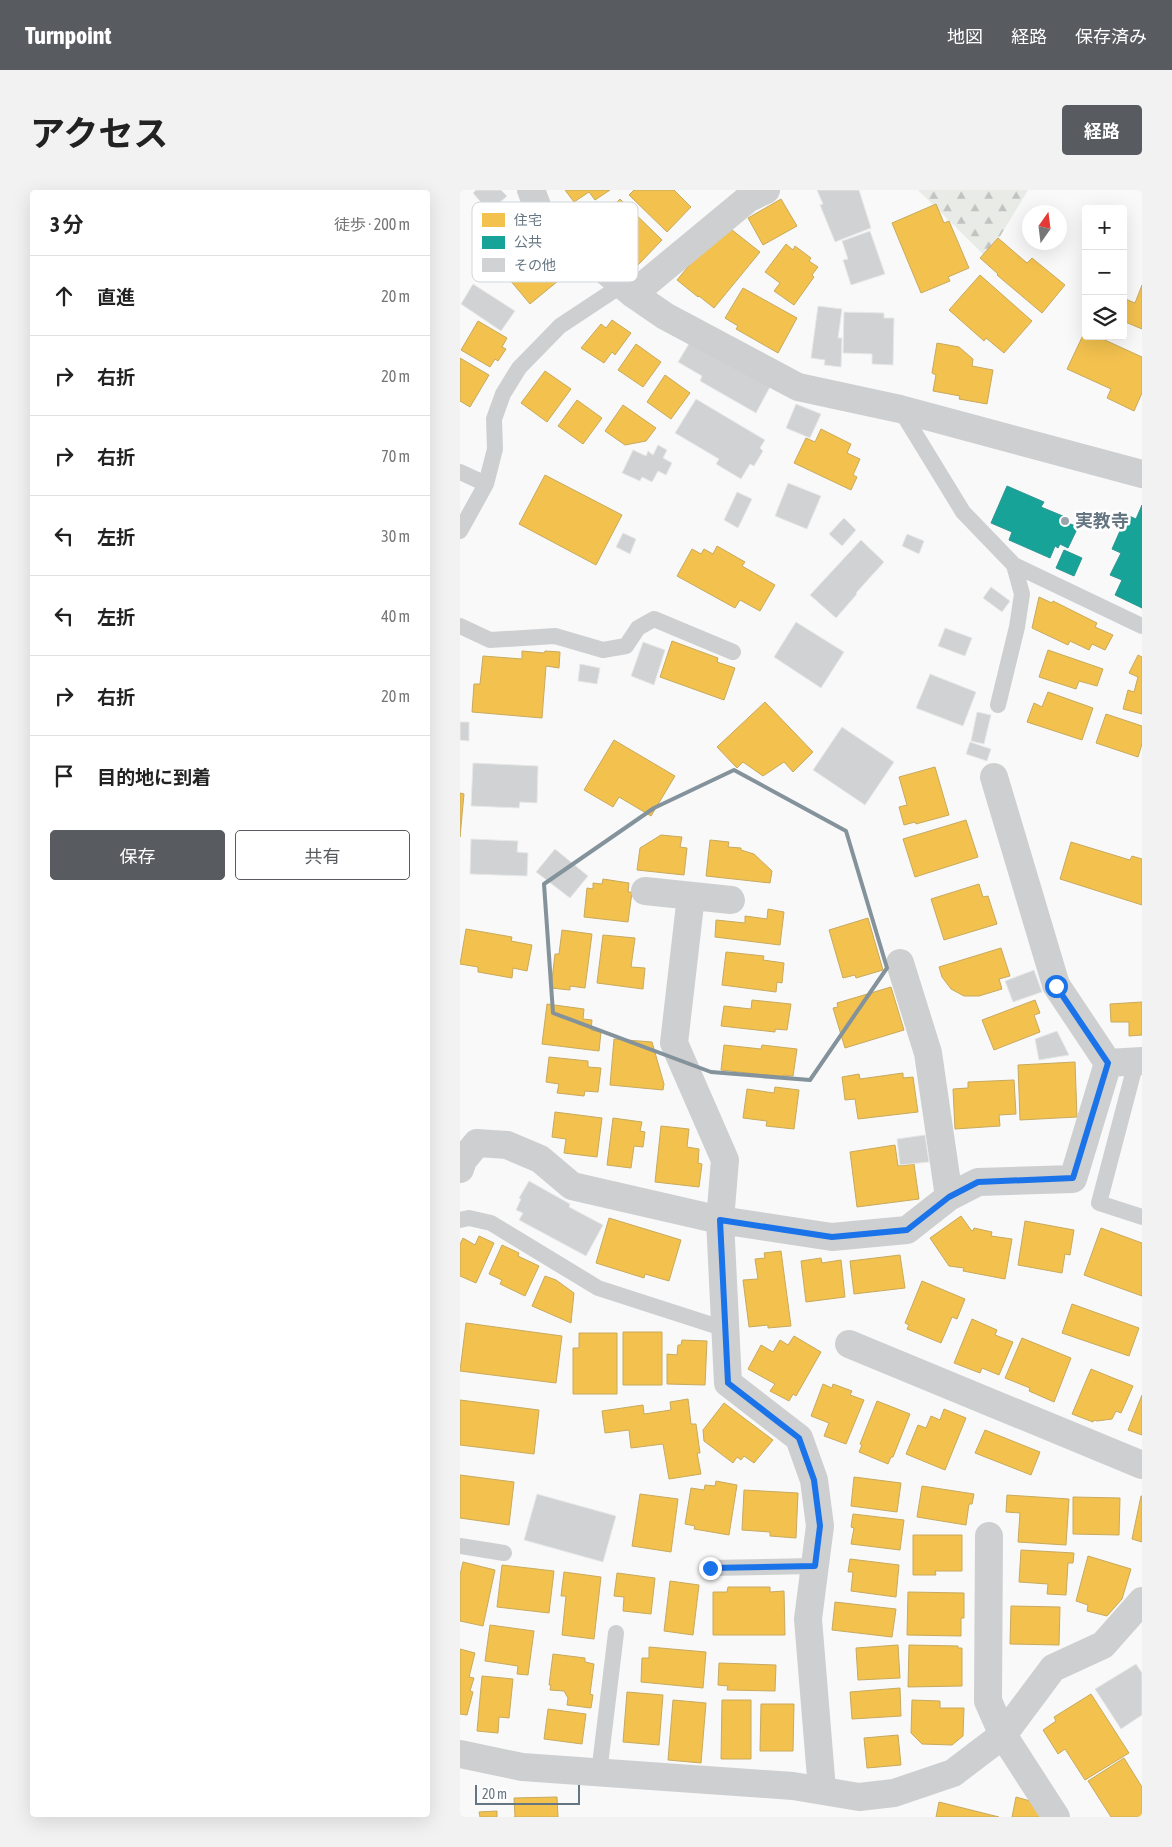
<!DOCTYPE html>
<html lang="ja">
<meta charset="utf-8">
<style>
body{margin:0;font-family:"Asap Condensed","Noto Sans JP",sans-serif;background:#f2f2f2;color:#222}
.controls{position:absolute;right:15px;top:15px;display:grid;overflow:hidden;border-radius:5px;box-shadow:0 5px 20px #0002}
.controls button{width:45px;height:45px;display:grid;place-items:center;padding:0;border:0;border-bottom:1px solid #e0e0e0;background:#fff;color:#222;font:25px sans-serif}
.compass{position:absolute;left:562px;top:15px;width:45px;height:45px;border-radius:50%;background:#fff;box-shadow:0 5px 20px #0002;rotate:14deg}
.scale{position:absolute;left:15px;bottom:12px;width:105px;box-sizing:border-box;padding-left:5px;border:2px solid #657683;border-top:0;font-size:14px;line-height:18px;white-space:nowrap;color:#657683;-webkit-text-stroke:4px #fff;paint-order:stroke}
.stop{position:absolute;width:15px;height:15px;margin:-11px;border:4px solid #1a73e8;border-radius:50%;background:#fff}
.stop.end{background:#1a73e8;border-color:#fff;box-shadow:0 1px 5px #0008}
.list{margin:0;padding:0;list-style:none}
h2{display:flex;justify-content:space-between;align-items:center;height:65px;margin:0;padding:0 20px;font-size:21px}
h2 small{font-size:16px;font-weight:400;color:#767676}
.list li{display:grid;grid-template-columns:32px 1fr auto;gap:15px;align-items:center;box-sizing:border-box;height:80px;padding:0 20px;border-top:1px solid #e0e0e0}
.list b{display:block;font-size:19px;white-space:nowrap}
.list em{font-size:16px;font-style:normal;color:#767676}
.actions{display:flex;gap:10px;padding:15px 20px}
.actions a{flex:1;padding:11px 0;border:1px solid #585c60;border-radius:5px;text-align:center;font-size:18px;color:#585c60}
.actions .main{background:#585c60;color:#fff}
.icon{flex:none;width:28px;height:28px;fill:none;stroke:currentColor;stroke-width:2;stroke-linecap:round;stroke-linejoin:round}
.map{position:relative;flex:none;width:682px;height:1627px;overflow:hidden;border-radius:5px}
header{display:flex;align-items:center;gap:30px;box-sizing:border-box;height:70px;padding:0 25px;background:#585c60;color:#fff}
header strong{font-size:24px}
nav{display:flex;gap:28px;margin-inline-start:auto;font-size:18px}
.intro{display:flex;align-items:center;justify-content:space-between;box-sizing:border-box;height:120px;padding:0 30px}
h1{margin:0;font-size:35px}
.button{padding:12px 22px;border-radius:5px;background:#585c60;color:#fff;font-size:18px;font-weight:700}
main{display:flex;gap:30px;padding:0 30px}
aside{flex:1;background:#fff;border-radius:5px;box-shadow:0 5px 20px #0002}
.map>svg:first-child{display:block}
.forest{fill:url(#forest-firs)}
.homes{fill:#f2c14e;stroke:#c8aa5e}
.public{fill:#17a398;stroke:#2e9692}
.building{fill:#d0d2d3;stroke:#e8e8e8}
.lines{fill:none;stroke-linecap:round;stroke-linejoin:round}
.service{stroke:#cecfd0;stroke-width:16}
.minor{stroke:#cecfd0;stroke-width:28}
.route{stroke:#1a73e8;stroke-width:6}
.marked{fill:none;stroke:#84929c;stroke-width:4;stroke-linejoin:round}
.poi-dot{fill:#99a4ac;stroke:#fff;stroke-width:2}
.labels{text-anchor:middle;stroke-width:5;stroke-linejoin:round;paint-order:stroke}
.poi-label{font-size:18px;font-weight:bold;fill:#657683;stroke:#fff;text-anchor:start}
.key{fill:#fff;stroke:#d1d6da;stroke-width:1}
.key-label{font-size:14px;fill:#657683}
</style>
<header>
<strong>Turnpoint</strong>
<nav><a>地図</a><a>経路</a><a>保存済み</a></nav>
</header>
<div class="intro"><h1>アクセス</h1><a class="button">経路</a></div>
<main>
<aside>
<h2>3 分<small>徒歩 · 200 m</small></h2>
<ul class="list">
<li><svg class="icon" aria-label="ahead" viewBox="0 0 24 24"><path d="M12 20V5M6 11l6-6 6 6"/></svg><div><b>直進</b></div><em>20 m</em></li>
<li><svg class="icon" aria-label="right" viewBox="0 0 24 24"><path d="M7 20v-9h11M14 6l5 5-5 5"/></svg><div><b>右折</b></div><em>20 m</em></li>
<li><svg class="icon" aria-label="right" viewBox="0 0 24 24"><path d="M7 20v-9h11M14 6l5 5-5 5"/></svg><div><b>右折</b></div><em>70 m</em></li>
<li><svg class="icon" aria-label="left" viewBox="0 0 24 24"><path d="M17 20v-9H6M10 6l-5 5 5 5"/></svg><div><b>左折</b></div><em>30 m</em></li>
<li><svg class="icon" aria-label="left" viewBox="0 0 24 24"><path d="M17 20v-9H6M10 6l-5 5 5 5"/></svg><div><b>左折</b></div><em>40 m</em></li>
<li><svg class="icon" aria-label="right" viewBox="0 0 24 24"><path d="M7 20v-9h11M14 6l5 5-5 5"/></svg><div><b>右折</b></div><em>20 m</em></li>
<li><svg class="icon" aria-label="arrive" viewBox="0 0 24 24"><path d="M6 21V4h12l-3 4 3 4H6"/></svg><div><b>目的地に到着</b></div></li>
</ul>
<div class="actions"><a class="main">保存</a><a>共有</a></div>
</aside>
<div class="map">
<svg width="682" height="1627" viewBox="0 0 682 1627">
<defs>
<pattern id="forest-firs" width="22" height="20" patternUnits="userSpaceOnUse" patternTransform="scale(1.25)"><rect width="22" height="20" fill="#e8ebe6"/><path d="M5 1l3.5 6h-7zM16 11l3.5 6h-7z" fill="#c0c3c0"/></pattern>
</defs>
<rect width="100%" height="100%" fill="#f9f9f9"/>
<path class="forest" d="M458,0H568L527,68Z"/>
<path class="homes" d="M105,0H150L135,10L129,2L114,12Z
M174,0H214L231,17L207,42L169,5Z
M160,9L202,50L178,75L159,57L144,54L129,40Z
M321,9L337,36L303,55L288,28Z
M476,14L484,33L489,31L509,78L488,87L490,91L461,103L432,33Z
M267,36L300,62L254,118L239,106L238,107L217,90L246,55Z
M75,37L99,66L92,72L104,86L70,114L34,71Z
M538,48L567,73L572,68L605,95L582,123L537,85L538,84L520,68Z
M326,54L333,60L335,56L351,68L349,71L358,77L352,85L354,87L334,115L314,101L320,93L305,82Z
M520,85L572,131L544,163L526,148L524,151L489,120Z
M682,95V139L663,131V108L675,113Z
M283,98L337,128L318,163L276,139L278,136L265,128Z
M152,130L171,143L155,165L152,162L144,173L121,158L141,134L146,138Z
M18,131L47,148L42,157L46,159L38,171L35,169L30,177L1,160Z
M625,141L626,146H636L682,167V203L674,221L647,208L651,199L607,179Z
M477,153L499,157L513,169L512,176L533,180L527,214L499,209L500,206L473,201L476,185L472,183Z
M176,154L201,172L183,197L158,180Z
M0,168L29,185L10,217L0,211Z
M85,181L111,199L87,232L61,213Z
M205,185L230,203L211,229L187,212Z
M117,210L142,228L123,254L98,236Z
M163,215L196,238L186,251L165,255L145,241Z
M361,239L391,254L387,263L400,269L393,285L397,287L391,300L334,273L346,248L355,252Z
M85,285L162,325L136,375L59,334Z
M257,356L285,372L282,376L315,395L300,421L280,410L275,418L217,386L232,359L241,364L244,359L253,364Z
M579,407L592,413L593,411L637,433L635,437L653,445L645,460L632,454L629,460L610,451L608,455L572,438Z
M212,451L258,468L257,472L275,478L264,510L200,487Z
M588,460L643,479L637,496L619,491L616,499L579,487Z
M62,461L84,463L85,461L100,462L99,478L86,476L82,528L12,522L14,494H20L23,466L62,469Z
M678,465L682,467V524L663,519L668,500L674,502L678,487L669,483Z
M588,502L633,518L622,550L567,532L574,513L582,517Z
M305,512L353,562L333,582L324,572L303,586L283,572L277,578L257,557Z
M646,524L682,536V554L678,567L636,553Z
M154,550L215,586L191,626L159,607L153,617L124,600Z
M475,577L489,625L456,634L455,632L444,635L439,617L447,615L439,587Z
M0,603L4,604L0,647Z
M506,630L518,667L455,687L443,649Z
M201,645L222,647L220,657L227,658L224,685L177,680L180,658Z
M250,650L269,652L268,657L281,658V660L294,664L312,681L310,693L246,686Z
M611,652L670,670L672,666L682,669V715L600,689Z
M143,689L169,693L168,702H172L168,732L124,727L127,698L133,699V693L142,694Z
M519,694L523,707L528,706L537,734L484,750L471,709Z
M308,719L324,722L320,755L255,747L256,730L285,733V726L307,729Z
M408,728L423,780L396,788L395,785L383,788L369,740Z
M6,739L52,747L51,751L72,755L67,781L53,778L52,788L18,782V777L0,774Z
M102,740L132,744L125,798L110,796V800L91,798L95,764H99Z
M143,745L175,748L171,777L185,778L183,799L137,793Z
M541,758L550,786L539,789L542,799L519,806H504L491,799L482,787L479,777Z
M266,762L304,766L303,770L324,773L322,793L317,792L316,802L262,795Z
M431,797L444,840L385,858L373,818L378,817L377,813Z
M292,810L331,814L327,840L315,839V842L261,836L264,816L291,819Z
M575,810L580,823L574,825L580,842L534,860L522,830Z
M682,812V845L669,846V832H651L650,814Z
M87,814L124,819L123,829L132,830L131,840L141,842L139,861L82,854Z
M154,849L192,852L204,894L203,900L150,895Z
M264,855L301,859L302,855L337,859L333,886L323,885V887L261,880Z
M89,867L128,871V877L141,878L138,902L125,901L124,906L97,903L99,894L86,892Z
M615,872L617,927L560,930L558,875Z
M443,883V888L453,887L458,922L398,929L395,909L385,910L382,887L399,884L400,889Z
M554,890L556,924L539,925L540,936L495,939L493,899L508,898V892Z
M315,897L339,900L334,939L306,936L307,931L283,928L287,899L314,903Z
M95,922L142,928L137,967L104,963L106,949L92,947Z
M153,928L182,932L180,941L185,942L183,957L174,956L171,978L147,975Z
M201,936L229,939L227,957L239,959L238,973L242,974L239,997L195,992Z
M435,955L438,976L454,974L459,1009L397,1017L390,962Z
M501,1026L511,1040L513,1041L514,1038L532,1042L531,1046L552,1049L545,1089L503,1081L504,1078L489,1076L470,1048Z
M149,1028L221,1050L209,1091L185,1084L184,1088L136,1073Z
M565,1031L614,1040L610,1065L605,1064L602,1083L558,1075Z
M641,1038L682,1053V1106L624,1085Z
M19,1046L34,1053L16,1093L0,1086V1054L3,1048L15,1055Z
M42,1055L59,1063L58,1066L79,1076L65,1106L40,1094L42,1090L29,1084Z
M321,1061L331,1136L308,1138V1135L289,1137L283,1090L298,1089L295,1069L305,1068L304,1063Z
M440,1065L445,1098L394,1104L390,1071Z
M361,1068L362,1073L381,1070L385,1107L346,1112L341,1071Z
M85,1086L96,1090L114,1103L111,1133L72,1116Z
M462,1091L505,1109L497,1129L492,1127L481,1153L447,1139L449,1135L445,1133Z
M612,1114L679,1138L669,1166L602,1143Z
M512,1129L537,1140L535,1145L553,1152L539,1185L522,1178L520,1183L494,1173Z
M6,1133L102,1146L96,1193L0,1181Z
M163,1142H202V1195H163Z
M119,1143H157V1204H113V1158H119Z
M334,1146L361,1162L336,1206L333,1204L329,1211L310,1201L315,1194L288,1179L301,1155L313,1162L320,1150L328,1155Z
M562,1148L611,1168L594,1212L569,1201L570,1198L545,1188Z
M222,1150L247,1151L245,1195L207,1194V1164L217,1165L218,1155H221Z
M631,1179L673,1196L661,1223L656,1221L652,1229L637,1231L634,1230L633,1232L612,1224Z
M363,1194L372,1198L373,1194L392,1201L390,1205L404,1210L386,1254L364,1246L369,1233L351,1226Z
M682,1205V1245L668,1240Z
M228,1209L231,1234H236L240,1263H237L241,1284L209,1289L203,1254L171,1258L169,1240L145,1243L142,1221L183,1215L184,1224L211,1220L210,1212Z
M0,1210L79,1220L74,1264L0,1255Z
M417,1211L450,1224L433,1267H431L428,1274L399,1262L402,1255L400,1254Z
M264,1213L313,1250L294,1273L284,1266L281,1270L277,1267L273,1273L244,1251L243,1240Z
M484,1219L506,1228L485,1280L446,1264L458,1235L466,1238L471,1226L480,1230Z
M525,1240L580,1262L571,1285L515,1263Z
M0,1285L54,1292L49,1335L0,1328Z
M394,1287L441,1293L437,1322L391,1316Z
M256,1291L277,1295L269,1345L234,1339L235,1336L225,1334L231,1298L244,1300L245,1295L255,1296Z
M462,1296L514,1304L512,1314H509L506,1335L457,1327Z
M284,1300L338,1303L336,1348L310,1346V1342L282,1340Z
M180,1304L218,1309L211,1362L172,1356Z
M547,1305L609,1309L606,1355L558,1352L560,1323L546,1322Z
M681,1306H682V1352L672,1349Z
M613,1307L660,1308L659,1345L613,1344Z
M393,1324L444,1330L440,1360L391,1354L394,1338L391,1337Z
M453,1345H502V1381H475L476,1385H453Z
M561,1360L614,1363L613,1373H608L606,1405L587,1404L588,1394L559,1392Z
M628,1366L671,1379L662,1409L647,1426L627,1421L628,1415L616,1411Z
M390,1369L439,1375L436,1407L391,1401L393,1382H388Z
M3,1372L35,1380L23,1436L0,1431V1385Z
M42,1375L94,1381L89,1423L37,1417Z
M104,1382L141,1387L134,1449L102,1445L106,1406H101Z
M157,1383L195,1388L191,1424L163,1421L164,1407L154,1406Z
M210,1391L239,1395L233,1445L204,1441Z
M268,1397H310V1402L324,1401L325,1445H253V1402H267Z
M448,1402L504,1403V1428H501V1446L447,1445Z
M375,1412L436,1419L432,1447L372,1440Z
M551,1416L600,1417L599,1455L550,1454Z
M30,1435L74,1441L68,1485L57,1484L58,1476L25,1471Z
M438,1455L440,1488L398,1490L396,1458Z
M449,1455L498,1456V1458H502V1496L448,1497Z
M189,1457L246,1462L243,1498L181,1492L182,1468H189Z
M0,1459L15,1463L9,1487L14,1488L10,1501L13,1502L7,1525L0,1524Z
M93,1464L125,1468V1472L134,1474L130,1504L133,1505L131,1518L107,1515L108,1508L104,1501L90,1500L91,1495H89Z
M259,1473L316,1475L315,1501L267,1500L268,1496L258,1495Z
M22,1486L53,1489L49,1528L39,1527L38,1543L17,1541Z
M440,1498L441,1526L392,1529L390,1502Z
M167,1502L203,1505L199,1555L163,1552Z
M631,1504L669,1563L625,1590L605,1559L598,1564L583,1540L596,1531L594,1527Z
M213,1510L246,1513L241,1573L208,1570Z
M262,1510H291V1569H261Z
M452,1510L480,1511V1518H504L503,1546L492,1555L462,1554L451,1543Z
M301,1514H334L333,1561H300Z
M88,1519L126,1524L122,1554L84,1549Z
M438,1545L441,1575L407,1578L404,1548Z
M664,1568L682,1597V1627H651L628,1591Z
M97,1607L98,1627H54H55L54,1608Z
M556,1607L581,1614L592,1627H552Z
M479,1612L539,1627H476Z
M37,1621V1627H20L19,1622Z"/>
<path class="public" d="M547,296L584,312L581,317L610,329L608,333L618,337L608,358L600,354L598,358L595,356L590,368L549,350L552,342L531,333Z
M682,315V418L655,405L662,390L650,385L661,363L652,359L667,325L676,329Z
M604,360L622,368L614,386L596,378Z"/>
<path class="building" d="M16,0H41L47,6L29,22L13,3Z
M357,0H399L411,38L375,52L360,15L363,14Z
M410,41L425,84L391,95L383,70L388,69L382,51Z
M13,94L55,121L41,141L1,114Z
M358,116L382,119L378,148H382L381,177L364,175L365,170L351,168Z
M384,122L424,123V128H434L433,175L412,174V164L383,163Z
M230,152L310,197L296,223L240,191L242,186L218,172Z
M236,209L305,250L300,258L303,261L294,276L290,274L281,289L256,274L259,269L215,243Z
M336,214L361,224L350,248L326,238Z
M198,255L207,260L203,268L212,273L206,285L198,281L192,292L182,287L180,291L162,283L173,260L186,266L188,261L193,265Z
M328,293L361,306L347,339L315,326Z
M277,302L292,309L278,338L264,330Z
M384,328L396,340L382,356L369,344Z
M163,343L176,349L170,364L156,357Z
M447,344L464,351L459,364L442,356Z
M401,350L424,372L396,403L397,404L376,428L350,405Z
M531,397L550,411L542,422L523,408Z
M336,432L384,462L361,498L314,467Z
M485,438L512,448L505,466L478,456Z
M183,452L205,460L194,495L171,486Z
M120,474L140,478L137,494L118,491Z
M470,484L516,502L503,536L456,518Z
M517,522L531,525L524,554L511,551Z
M0,532H9V551L0,550Z
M382,537L434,572L405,615L353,580Z
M510,552L531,559L527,571L506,564Z
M13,573L78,576L77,613L60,612L59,618L11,616Z
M11,649L58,651L57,662L68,663L67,686L10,684Z
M95,659L128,686L110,708L76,682Z
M574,780L582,802L553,812L545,791Z
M597,841L609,865L579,870L575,849Z
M465,945L469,972L440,975L437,949Z
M69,991L110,1014L109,1017L143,1035L126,1066L59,1030L63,1023L56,1020L61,1009L59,1008Z
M77,1304L156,1326L143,1372L64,1350Z
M676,1474L682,1483V1525L661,1539L635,1499Z"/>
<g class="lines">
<path class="service" d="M440,219L503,322L554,375L682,436
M0,282L26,294
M0,341L26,294L35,259L34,229L43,204L59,178L100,136L162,95
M0,436L30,450L95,446L143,460L166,456L178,438L194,429L273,462
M538,515L557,437L562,404L554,375
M676,872L639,1013L682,1027
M0,1030L9,1028L31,1033L138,1098L265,1139
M0,1356L44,1363
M250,1378L355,1376
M139,1583L156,1443"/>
<path class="minor" d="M71,0L81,26L173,104L205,126L338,197L440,219L682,284
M173,104L289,8L306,0
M534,587L596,795L648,873L682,871
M185,701L271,710
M0,979L3,970L17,953L47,955L80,969L112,996L260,1030L265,970L214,853L231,706
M489,1007L518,992L613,989L648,873
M389,1154L682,1275
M529,1346L528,1511L543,1545L596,1627
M0,1564L62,1577L333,1596L399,1607L434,1603L493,1583L543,1545L593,1478L643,1455L682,1411
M362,1600L348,1429L360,1336L354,1290L339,1248L268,1193L260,1030L372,1047L447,1040L489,1007L468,863L440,773"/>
</g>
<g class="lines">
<path class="route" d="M250,1378L355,1376L360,1336L354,1290L339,1248L268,1193L260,1030L372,1047L447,1040L489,1007L518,992L613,988L648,873L596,796"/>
</g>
<path class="marked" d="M274,580L386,641L427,778L350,890L251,882L93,823L84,694L194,618Z"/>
<circle class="poi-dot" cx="605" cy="331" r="5"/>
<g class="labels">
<g class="poi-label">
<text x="615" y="337">実教寺</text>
</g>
</g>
<rect x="12" y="12" width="166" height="80" rx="8" class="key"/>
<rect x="22" y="23" width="23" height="14" fill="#f2c14e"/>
<rect x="22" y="46" width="23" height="13" fill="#17a398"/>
<rect x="22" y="68" width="23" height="14" fill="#d0d2d3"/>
<g class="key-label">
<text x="54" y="35">住宅</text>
<text x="54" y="57">公共</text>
<text x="54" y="80">その他</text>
</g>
</svg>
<div class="controls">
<button>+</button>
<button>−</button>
<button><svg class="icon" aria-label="layers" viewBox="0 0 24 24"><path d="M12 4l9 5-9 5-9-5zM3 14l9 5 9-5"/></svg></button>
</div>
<svg class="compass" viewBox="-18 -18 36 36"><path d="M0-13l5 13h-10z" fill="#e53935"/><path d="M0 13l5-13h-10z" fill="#767676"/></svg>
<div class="scale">20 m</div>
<div class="stop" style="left:596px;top:796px"></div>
<div class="stop end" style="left:250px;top:1378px"></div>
</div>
</main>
